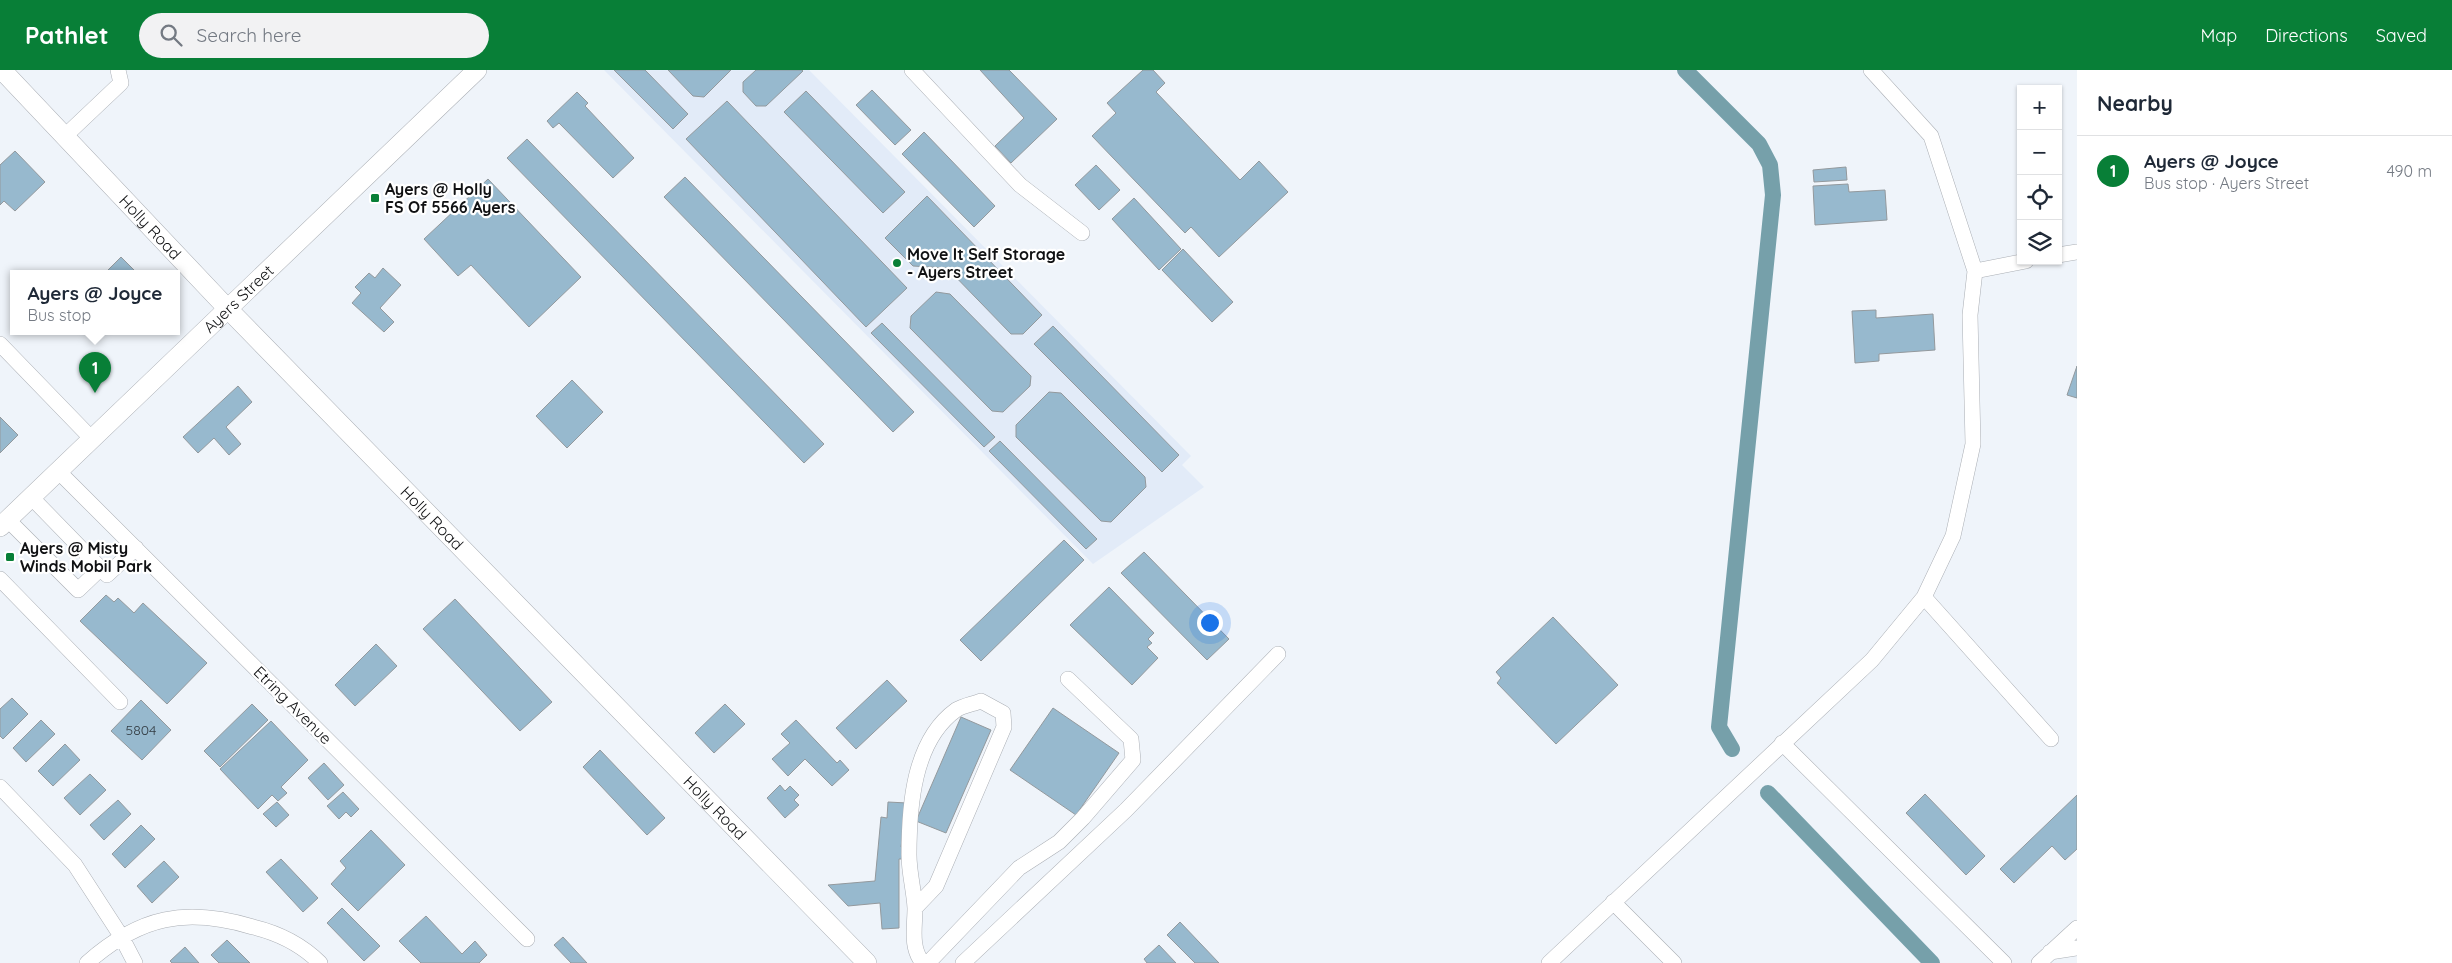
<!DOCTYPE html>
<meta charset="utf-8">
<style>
body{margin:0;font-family:Quicksand,sans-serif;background:#f2f2f3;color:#1f2937}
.controls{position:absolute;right:15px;top:15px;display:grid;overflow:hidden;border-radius:0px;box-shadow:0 1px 4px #0004}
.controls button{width:45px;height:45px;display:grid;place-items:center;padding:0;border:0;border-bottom:1px solid #e0e1e3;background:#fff;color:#1f2937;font:25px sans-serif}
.you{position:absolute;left:1209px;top:552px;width:18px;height:18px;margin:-12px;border:4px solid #fff;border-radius:50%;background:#1a73e8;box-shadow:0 0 0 8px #1a73e833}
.badge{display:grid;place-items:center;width:32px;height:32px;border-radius:50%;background:#087f37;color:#fff;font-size:16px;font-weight:700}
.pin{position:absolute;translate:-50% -41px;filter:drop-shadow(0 1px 2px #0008)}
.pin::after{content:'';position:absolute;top:26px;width:18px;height:15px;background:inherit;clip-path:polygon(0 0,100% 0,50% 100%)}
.popup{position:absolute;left:10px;top:200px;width:170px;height:65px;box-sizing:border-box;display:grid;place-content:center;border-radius:0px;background:#fff;filter:drop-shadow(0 1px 4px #0005);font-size:16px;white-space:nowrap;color:#747a83}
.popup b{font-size:19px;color:#1f2937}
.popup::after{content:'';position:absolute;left:50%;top:100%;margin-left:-10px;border:10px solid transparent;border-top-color:#fff}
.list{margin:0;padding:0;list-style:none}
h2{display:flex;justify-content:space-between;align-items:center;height:65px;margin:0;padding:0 20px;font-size:21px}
h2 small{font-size:16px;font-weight:400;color:#747a83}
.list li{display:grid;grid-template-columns:32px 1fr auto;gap:15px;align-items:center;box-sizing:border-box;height:70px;padding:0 20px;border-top:1px solid #e0e1e3}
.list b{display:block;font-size:19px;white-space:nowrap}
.list p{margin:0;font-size:16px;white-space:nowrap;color:#747a83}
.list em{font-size:16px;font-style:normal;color:#747a83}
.icon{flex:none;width:28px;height:28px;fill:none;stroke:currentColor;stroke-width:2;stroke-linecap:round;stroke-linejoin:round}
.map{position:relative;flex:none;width:2077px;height:893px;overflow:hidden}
header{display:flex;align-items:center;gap:30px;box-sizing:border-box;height:70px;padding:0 25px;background:#087f37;color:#fff}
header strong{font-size:24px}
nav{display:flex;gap:28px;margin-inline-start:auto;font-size:18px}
.search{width:350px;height:45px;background:#f2f2f3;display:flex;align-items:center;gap:12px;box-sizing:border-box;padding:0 18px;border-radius:28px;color:#747a83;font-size:19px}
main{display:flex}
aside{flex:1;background:#fff}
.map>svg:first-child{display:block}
.built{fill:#e2ebf8}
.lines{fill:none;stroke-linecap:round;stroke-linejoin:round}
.canal{stroke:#76a0aa;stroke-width:16}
.building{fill:#97b9ce;stroke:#93999d}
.minor-casing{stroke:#abafb5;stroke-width:16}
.major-casing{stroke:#abafb5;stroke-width:20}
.minor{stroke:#fff;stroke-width:15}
.major{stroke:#fff;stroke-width:19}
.poi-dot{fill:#087f37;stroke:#fff;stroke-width:2}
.labels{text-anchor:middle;stroke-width:4.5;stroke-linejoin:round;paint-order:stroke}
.number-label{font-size:14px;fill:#323b42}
.poi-label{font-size:16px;font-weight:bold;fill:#101113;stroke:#fff;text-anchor:start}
.street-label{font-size:16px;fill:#101113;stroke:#fff}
</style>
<header>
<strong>Pathlet</strong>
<div class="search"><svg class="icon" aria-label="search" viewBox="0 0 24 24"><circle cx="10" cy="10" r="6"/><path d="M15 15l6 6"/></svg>Search here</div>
<nav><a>Map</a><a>Directions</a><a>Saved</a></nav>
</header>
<main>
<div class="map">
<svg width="2077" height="893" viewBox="0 0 2077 893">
<rect width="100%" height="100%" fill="#eff4fa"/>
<path class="built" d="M604,0H809L1191,386L1182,395L1204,417L1093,494Z"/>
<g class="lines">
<path class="canal" d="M1685,0L1759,74L1770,95L1773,125L1719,657L1732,679
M1768,723L1932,893"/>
</g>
<path class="building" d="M614,0H645L688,44L673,59Z
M668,0H731L704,27L693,26Z
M756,0H802L803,1L766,36H756L743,22V12Z
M980,0H1009L1057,49L1011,93L995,76L1024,48Z
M1143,0H1153L1165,13L1156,22L1240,110L1259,91L1288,122L1219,187L1191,157L1185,163L1092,66L1116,43L1107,33Z
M872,20L911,60L895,75L856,35Z
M806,21L905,122L883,143L784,42Z
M577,22L588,33L585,36L634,88L613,108L559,53L553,58L547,51Z
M727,31L907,218L866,257L686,69Z
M924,62L995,136L974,157L902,84Z
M527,69L824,374L804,393L507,88Z
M15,81L45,112L15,141L4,131L0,135V95Z
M1096,95L1120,120L1099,140L1075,115Z
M1846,97L1847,110L1814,112L1813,100Z
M685,107L914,342L893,362L664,127Z
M488,109L581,207L529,257L471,195L458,206L424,169Z
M1848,114L1849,122L1885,120L1887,150L1815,155L1813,116Z
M927,126L1042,245L1023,264H1011L947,198L913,196L885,168Z
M1134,128L1181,179L1159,200L1112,149Z
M1183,179L1233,232L1212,252L1162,200Z
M121,187L138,204H104Z
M383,198L401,215L380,238L394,252L384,262L352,233L361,223L355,217L369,203L375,208Z
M936,222L950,224L1031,306L1030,316L1003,342L992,341L910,258L911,246Z
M1876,240V248L1933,244L1935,280L1879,284V291L1855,293L1852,241Z
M882,253L995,367L984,377L871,263Z
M1053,256L1179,385L1162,402L1034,274Z
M2077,296V328L2067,325Z
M572,310L603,342L567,378L536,346Z
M238,316L252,332L226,357L241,374L229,385L214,368L198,383L183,367Z
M1049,322L1061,323L1145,407L1146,417L1111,452L1101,451L1016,367V355Z
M0,347L18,365L0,383Z
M1000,371L1097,469L1086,479L989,381Z
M1064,470L1084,490L981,591L960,570Z
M1144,482L1229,569L1207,590L1121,503Z
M1109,517L1154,563L1148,569L1152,573L1147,577L1158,588L1132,615L1070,555Z
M106,525L114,532L118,528L134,543L143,533L207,593L167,634L80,551Z
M455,529L552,632L520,661L423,559Z
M1553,547L1618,615L1556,674L1497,613L1501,608L1496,602Z
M376,574L397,596L355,636L335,615Z
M887,610L907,631L856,679L836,658Z
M12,628L28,644L3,669L0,666V639Z
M141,630L171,660L142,690L111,661Z
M252,634L268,650L220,697L204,681Z
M725,634L745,654L714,683L695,663Z
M1053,638L1119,683L1076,745L1010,700Z
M961,647L991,660L946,763L916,751Z
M41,650L55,664L26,692L13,678Z
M796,650L837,693L840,690L849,700L832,716L805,689L788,706L772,689L790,673L781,664Z
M271,651L308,690L281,717L287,723L278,731L272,725L258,739L220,699Z
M65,674L80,690L53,716L38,701Z
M600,680L665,748L647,765L583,697Z
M324,693L344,715L328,730L308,708Z
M90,704L106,720L80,745L64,728Z
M780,715L785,721L790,716L799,725L794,730L799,735L785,748L767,728Z
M343,722L359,739L351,747L346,742L339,749L327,736Z
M1925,724L1985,786L1966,805L1906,743Z
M2077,725V779L2065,790L2052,776L2014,813L2000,799Z
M118,730L131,744L104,770L90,755Z
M277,732L289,745L276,757L263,744Z
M888,732L907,733L901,777H903L902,789H899V858L882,859L880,833L848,836L828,815L875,811L881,747L887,748Z
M141,755L155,769L125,798L112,784Z
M371,760L405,795L358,841L331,814L346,798L340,791Z
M281,789L318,828L303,842L266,802Z
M164,791L179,807L152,833L137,816Z
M342,838L380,876L364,891L327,853Z
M426,846L462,884L475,871L487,885L479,893H421L399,871Z
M1180,852L1219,893H1195L1167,865Z
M563,867L587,893H571L554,875Z
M227,870L250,893H219L211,885Z
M1159,875L1176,893H1147L1144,889Z
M185,877L199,893H172L170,891Z"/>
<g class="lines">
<defs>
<path id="minor" d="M912,0L1020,115L1082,163
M65,66L121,13L118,0
M2058,185L2077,182
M1975,201L2026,191
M0,274L92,369
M58,401L527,869
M31,427L107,505L136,478
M8,450L78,520L100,499
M0,509L120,632
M1924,527L2051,669
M1782,673L2004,893
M0,717L75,795L121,866L135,893
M1613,832L1674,893
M915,838L936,816L1004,657L1003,643L981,631C973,634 962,636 956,640C913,671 909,737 909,785C909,803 914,820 915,838C915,857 910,878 923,893
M2050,882L2077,878
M87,893C140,846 186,837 253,857C278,863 302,875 320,893
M928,893L1019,798L1059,772L1083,748L1133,690L1131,669L1068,609
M963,893L1126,740L1278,584
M1549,893L1872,590L1924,527L1953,466L1973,374L1970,245L1975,201L1931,66L1871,0
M2039,893L2077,858"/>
<g id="major">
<path id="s1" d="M2,0L227,238L867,893"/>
<path id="s2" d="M0,457L477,0"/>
</g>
</defs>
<use href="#minor" class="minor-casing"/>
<use href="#major" class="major-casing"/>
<use href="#minor" class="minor"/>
<use href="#major" class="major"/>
</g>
<g class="poi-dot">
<rect x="370" y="123" width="10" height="10" rx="2.5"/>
<circle cx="897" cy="193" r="5"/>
<rect x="5" y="482" width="10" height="10" rx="2.5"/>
</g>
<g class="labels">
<g class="number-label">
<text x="141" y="665">5804</text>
</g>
<g class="poi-label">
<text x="385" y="125">Ayers @ Holly<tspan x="385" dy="18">FS Of 5566 Ayers</tspan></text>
<text x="907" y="190">Move It Self Storage<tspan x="907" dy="18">- Ayers Street</tspan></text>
<text x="20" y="484">Ayers @ Misty<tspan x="20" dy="18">Winds Mobil Park</tspan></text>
</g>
<g class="street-label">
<text dy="6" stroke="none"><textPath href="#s1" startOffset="216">Holly Road</textPath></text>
<text dy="6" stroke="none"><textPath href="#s2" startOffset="330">Ayers Street</textPath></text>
<text dy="6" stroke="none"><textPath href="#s1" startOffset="621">Holly Road</textPath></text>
<text transform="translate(293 635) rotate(45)" y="6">Etring Avenue</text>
<text dy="6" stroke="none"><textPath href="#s1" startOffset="1026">Holly Road</textPath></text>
</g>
</g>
</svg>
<div class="controls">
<button>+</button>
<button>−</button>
<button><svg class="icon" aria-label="locate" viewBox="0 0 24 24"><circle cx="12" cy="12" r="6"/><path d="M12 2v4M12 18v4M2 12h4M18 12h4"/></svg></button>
<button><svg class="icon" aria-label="layers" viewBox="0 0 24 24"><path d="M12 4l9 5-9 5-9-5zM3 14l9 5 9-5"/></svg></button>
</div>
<div class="you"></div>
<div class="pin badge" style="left:95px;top:323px">1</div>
<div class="popup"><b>Ayers @ Joyce</b>Bus stop</div>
</div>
<aside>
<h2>Nearby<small></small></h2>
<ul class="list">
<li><span class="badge">1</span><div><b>Ayers @ Joyce</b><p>Bus stop · Ayers Street</p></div><em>490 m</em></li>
</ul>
</aside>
</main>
